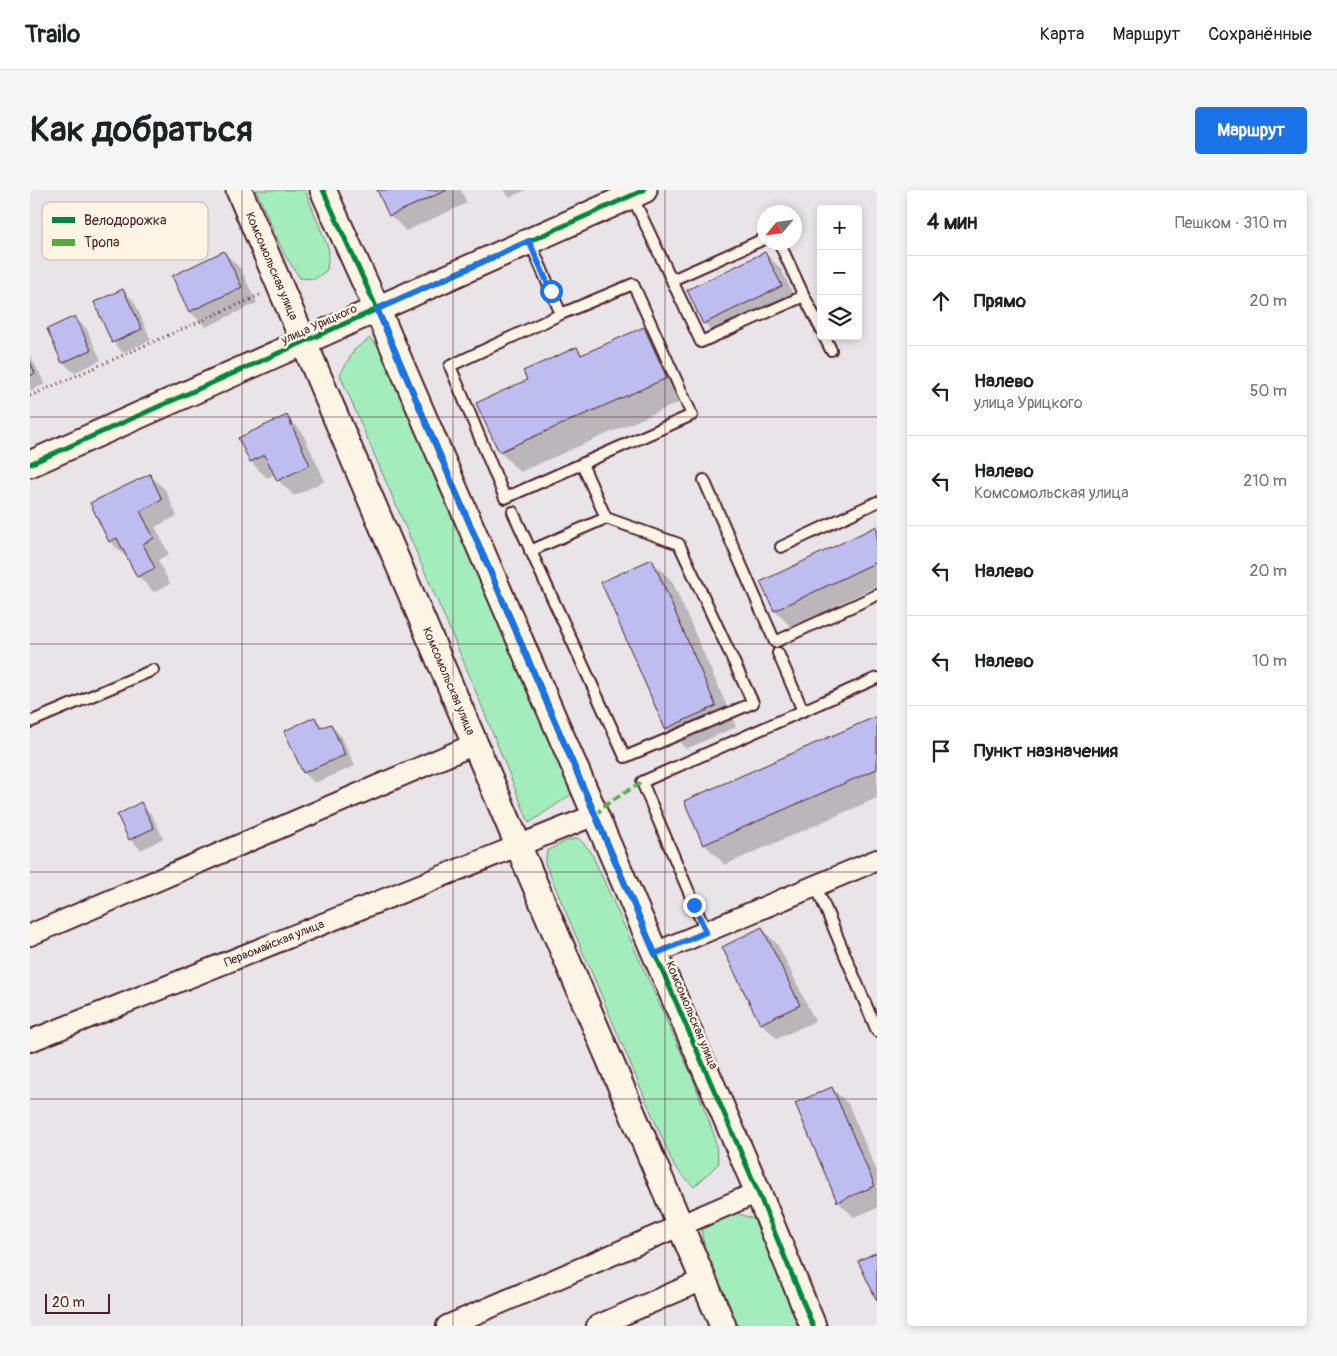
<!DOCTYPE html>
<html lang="ru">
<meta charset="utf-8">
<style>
body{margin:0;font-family:Pangolin,sans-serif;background:#f6f6f6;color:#202124}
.controls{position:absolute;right:15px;top:15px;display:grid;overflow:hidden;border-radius:5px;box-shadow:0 2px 8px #0003}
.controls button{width:45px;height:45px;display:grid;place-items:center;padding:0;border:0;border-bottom:1px solid #e0e0e0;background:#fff;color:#202124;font:25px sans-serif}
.compass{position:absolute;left:727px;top:15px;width:45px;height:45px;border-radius:50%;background:#fff;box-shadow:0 2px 8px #0003;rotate:241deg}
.scale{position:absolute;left:15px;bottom:12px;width:65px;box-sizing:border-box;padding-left:5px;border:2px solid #4a1f2b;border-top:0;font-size:14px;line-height:18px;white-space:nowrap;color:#4a1f2b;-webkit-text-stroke:4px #fcf5e5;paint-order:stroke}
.stop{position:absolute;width:15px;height:15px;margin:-11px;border:4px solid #1a73e8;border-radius:50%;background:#fff}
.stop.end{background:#1a73e8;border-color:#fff;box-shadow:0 1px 5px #0008}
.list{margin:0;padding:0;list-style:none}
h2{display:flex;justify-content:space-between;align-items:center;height:65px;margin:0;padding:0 20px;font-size:21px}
h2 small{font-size:16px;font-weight:400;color:#757577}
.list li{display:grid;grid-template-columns:32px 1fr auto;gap:15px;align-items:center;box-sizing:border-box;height:90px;padding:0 20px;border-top:1px solid #e0e0e0}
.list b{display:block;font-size:19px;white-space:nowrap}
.list p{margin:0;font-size:16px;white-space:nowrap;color:#757577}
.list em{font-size:16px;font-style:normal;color:#757577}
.icon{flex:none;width:28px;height:28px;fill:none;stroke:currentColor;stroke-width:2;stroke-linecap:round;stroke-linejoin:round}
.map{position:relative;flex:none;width:847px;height:1136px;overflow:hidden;border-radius:5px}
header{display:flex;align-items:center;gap:30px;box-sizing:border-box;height:70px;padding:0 25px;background:#fff;border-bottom:1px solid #e0e0e0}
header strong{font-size:24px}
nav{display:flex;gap:28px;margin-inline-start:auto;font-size:18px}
.intro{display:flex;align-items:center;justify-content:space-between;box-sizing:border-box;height:120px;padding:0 30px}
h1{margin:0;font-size:35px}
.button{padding:12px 22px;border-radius:5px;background:#1a73e8;color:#fff;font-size:18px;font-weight:700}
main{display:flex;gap:30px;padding:0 30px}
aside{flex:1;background:#fff;border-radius:5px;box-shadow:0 2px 8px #0003}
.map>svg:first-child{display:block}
.green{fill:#a3edbc;stroke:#768674}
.shadow{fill:#0003}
.building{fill:#bdbdef;stroke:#4a1f2b}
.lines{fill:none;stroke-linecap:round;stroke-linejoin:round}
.service-casing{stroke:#4a1f2b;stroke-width:14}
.minor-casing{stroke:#4a1f2b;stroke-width:24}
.tertiary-casing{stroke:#4a1f2b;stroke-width:29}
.path{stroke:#4a1f2b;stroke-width:3;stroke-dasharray:1 4;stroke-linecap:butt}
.service{stroke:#fcf5e5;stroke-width:10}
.minor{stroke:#fcf5e5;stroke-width:20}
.tertiary{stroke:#fcf5e5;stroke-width:25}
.quiet{stroke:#57aa44;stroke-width:4;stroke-dasharray:8 4;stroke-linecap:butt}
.cycleway-casing{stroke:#fcf5e5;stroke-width:8}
.cycleway{stroke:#00873e;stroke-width:5}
.route{stroke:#1a73e8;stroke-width:6}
.grid{fill:none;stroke:#4a1f2b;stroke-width:1;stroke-opacity:0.55}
.labels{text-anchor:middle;stroke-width:5;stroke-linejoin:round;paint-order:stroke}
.street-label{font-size:12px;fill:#4a1f2b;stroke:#fcf5e5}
.key{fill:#fcf5e5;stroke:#c7b5ad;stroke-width:1}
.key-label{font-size:14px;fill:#4a1f2b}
</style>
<header>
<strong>Trailo</strong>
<nav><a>Карта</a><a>Маршрут</a><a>Сохранённые</a></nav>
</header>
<div class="intro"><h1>Как добраться</h1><a class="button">Маршрут</a></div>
<main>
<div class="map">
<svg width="847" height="1136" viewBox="0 0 847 1136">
<rect width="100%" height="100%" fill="#e9e4e8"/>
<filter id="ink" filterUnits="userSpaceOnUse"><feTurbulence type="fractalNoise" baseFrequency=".02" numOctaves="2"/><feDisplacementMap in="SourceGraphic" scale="10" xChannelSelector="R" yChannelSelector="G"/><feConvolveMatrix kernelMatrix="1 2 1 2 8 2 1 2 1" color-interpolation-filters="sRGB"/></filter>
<g filter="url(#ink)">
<path class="green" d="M226,0H275L299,60L297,80L285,89L270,88L254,64Z
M340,148L356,165L542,604L499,633L438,482L310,185L324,160Z
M548,648L560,660L663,889L684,945L689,973L664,997L644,976L515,673L517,661L536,651Z
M706,1023L724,1029L738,1057L771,1136H707L679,1077L671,1040Z"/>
<path class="shadow" d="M349,0H431L437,13L376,41L360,25Z
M473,0H496L480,7Z
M194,62L210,78L227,113L176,137L160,122L143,86Z
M735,63L751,79L767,112L690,149L674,133Z
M93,100L104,111L121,150L93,163L83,152Z
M45,128L56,138L71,170L44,183L33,172Z
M614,138L635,159L657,209L490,282L470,262L498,191L547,159L553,165Z
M0,165L15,194L0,201Z
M257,226L272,242L295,291L264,306L248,290L245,284L237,288L221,272L210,249Z
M120,285L136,301L147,326L125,337L139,364L128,370L140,394L124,402L108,386L98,366L96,367L80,351Z
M847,337V396L761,437L745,421L732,392Z
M622,371L642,391L706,537L656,559L636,538Z
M847,527V608L695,675L674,654Z
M285,528L295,538L301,535L311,546L325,576L285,593L274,583L256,541Z
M111,614L122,625L133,648L111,660L100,649Z
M732,739L748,755L785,831L747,849L731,833Z
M802,898L818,914L847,981V1018L824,1027L808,1012L766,914Z"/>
<path class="building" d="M347,0H417L359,26Z
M194,61L212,97L159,122L142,86Z
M735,62L752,96L673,134L657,100Z
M93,99L112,139L82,153L64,112Z
M45,126L61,160L32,173L17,139Z
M614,137L637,188L469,262L446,213L497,190L493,181L547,157L551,165Z
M0,172L5,183L0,186Z
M257,225L280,275L247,291L235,265L220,272L208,248Z
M120,284L132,310L110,321L124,348L113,354L125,378L107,387L87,348L79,352L60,313Z
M847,336V372L744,421L730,392Z
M622,369L686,516L635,539L571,392Z
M847,526V579L673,655L654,611Z
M285,527L290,538L301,534L315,565L273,583L254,541Z
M111,612L124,638L99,650L87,625Z
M732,737L770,815L730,834L692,757Z
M802,897L845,996L807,1012L765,913Z
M847,1062V1111L828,1071Z"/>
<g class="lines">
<defs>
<path id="service" d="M602,6L671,152L774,106L749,52
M500,52L531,124L420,176L475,308L662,225L603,94L531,124
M642,90L734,49
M774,106L791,139
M794,146L801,160
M552,274L576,328
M674,290L745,452L847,405
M483,322L595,567L723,513L649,354L576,328L500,361
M751,357L847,312
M748,463L773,521
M0,532L123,480
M786,696L847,841
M676,742L612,592L847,488"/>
<path id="minor" d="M0,745L445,554
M625,763L847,670
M0,851L565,625
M417,1136L728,1002
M567,1136L673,1090"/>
<path id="tertiary" d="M209,0L693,1136
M293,0L347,119L728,1002L783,1136
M0,274L614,0"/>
</defs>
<use href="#service" class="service-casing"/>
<use href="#minor" class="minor-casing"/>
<use href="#tertiary" class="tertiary-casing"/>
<path class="path" d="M0,206L230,105"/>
<use href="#service" class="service"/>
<use href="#minor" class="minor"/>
<use href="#tertiary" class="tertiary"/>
<path class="quiet" d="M565,625L579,612L612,592"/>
<defs>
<path id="cycleway" d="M293,0L347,119L728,1002L783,1136
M0,274L614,0"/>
</defs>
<use href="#cycleway" class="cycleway-casing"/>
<use href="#cycleway" class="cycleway"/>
</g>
</g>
<g class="lines" filter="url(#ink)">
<path class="route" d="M521,101L499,51L347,119L625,764L676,742L664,715"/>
</g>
<path class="grid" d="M212,0V1136M423,0V1136M635,0V1136M0,227H847M0,454H847M0,682H847M0,909H847"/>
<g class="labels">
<g class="street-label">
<text transform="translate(242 76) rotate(67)" y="4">Комсомольская улица</text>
<text transform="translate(289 134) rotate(-24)" y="4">улица Урицкого</text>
<text transform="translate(419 491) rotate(67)" y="4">Комсомольская улица</text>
<text transform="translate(244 753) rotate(-22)" y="4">Первомайская улица</text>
<text transform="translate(662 825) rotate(67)" y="4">Комсомольская улица</text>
</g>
</g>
<rect x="12" y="12" width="166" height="58" rx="8" class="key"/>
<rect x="22" y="27" width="23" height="6" fill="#00873e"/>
<rect x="22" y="49" width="23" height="7" fill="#57aa44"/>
<g class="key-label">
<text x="54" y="35">Велодорожка</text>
<text x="54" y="57">Тропа</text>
</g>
</svg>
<div class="controls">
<button>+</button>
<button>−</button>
<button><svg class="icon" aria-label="layers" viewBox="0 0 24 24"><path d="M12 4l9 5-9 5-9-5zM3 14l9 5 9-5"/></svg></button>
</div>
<svg class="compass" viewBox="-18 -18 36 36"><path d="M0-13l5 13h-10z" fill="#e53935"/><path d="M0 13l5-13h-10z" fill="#757577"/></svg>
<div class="scale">20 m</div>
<div class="stop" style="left:521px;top:101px"></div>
<div class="stop end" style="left:664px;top:715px"></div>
</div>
<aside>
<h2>4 мин<small>Пешком · 310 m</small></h2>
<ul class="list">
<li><svg class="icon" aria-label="ahead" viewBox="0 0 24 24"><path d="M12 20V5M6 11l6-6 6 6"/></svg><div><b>Прямо</b></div><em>20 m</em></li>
<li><svg class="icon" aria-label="left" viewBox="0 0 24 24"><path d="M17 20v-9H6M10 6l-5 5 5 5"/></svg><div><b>Налево</b><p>улица Урицкого</p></div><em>50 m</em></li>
<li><svg class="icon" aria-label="left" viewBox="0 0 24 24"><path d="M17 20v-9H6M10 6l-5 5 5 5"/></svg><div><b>Налево</b><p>Комсомольская улица</p></div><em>210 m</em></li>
<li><svg class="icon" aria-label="left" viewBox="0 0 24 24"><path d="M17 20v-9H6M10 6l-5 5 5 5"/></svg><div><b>Налево</b></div><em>20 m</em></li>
<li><svg class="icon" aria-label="left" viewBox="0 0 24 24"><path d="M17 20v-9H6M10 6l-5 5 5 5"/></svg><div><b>Налево</b></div><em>10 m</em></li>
<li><svg class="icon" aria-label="arrive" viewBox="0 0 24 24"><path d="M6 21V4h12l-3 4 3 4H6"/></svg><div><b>Пункт назначения</b></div></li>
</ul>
</aside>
</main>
